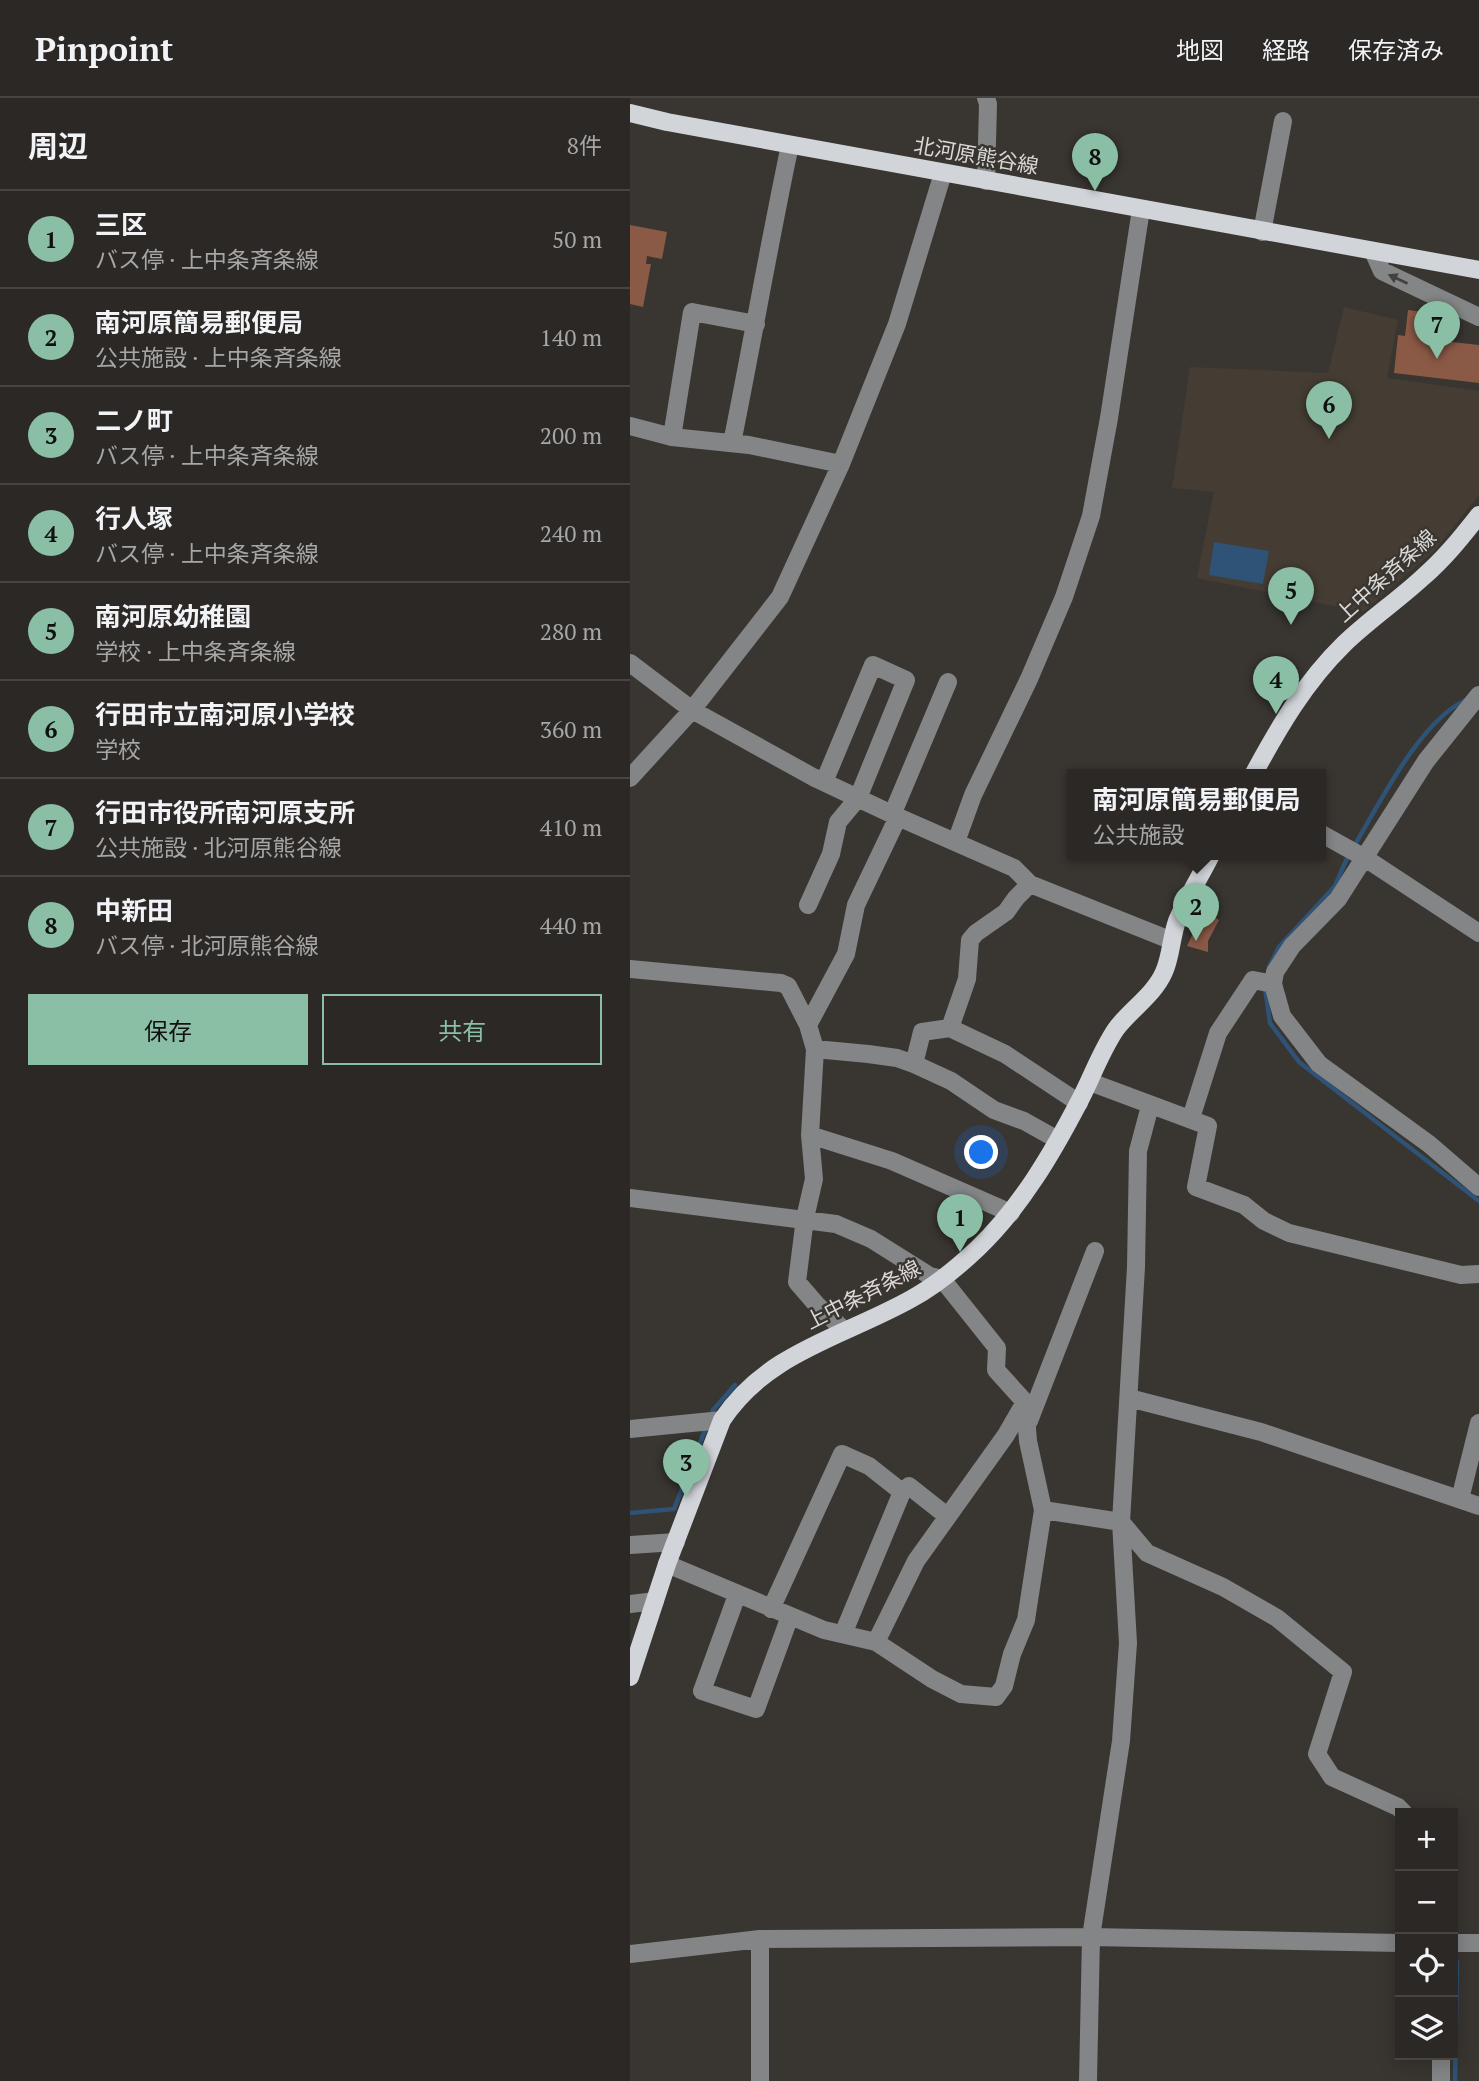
<!DOCTYPE html>
<html lang="ja">
<meta charset="utf-8">
<style>
body{margin:0;font-family:"PT Serif","Noto Sans JP",serif;background:#373432;color:#f1f3f6}
.controls{position:absolute;right:21px;bottom:21px;display:grid;overflow:hidden;border-radius:0px;box-shadow:0 4px 18px #0003}
.controls button{width:63px;height:63px;display:grid;place-items:center;padding:0;border:0;border-bottom:2px solid #474442;background:#2b2825;color:#f1f3f6;font:35px sans-serif}
.you{position:absolute;left:352px;top:1055px;width:24px;height:24px;margin:-18px;border:5px solid #fff;border-radius:50%;background:#1a73e8;box-shadow:0 0 0 10px #1a73e833}
.badge{display:grid;place-items:center;width:46px;height:46px;border-radius:50%;background:#8abfa5;color:#111;font-size:23px;font-weight:700}
.pin{position:absolute;translate:-50% -58px;filter:drop-shadow(0 2px 4px #0008)}
.pin::after{content:'';position:absolute;top:37px;width:24px;height:21px;background:inherit;clip-path:polygon(0 0,100% 0,50% 100%)}
.popup{position:absolute;left:437px;top:671px;width:259px;height:91px;box-sizing:border-box;display:grid;place-content:center;border-radius:0px;background:#2b2825;filter:drop-shadow(0 2px 5px #0005);font-size:23px;white-space:nowrap;color:#a6a6a7}
.popup b{font-size:26px;color:#f1f3f6}
.popup::after{content:'';position:absolute;left:50%;top:100%;margin-left:-14px;border:14px solid transparent;border-top-color:#2b2825}
.list{margin:0;padding:0;list-style:none}
h2{display:flex;justify-content:space-between;align-items:center;height:91px;margin:0;padding:0 28px;font-size:30px}
h2 small{font-size:23px;font-weight:400;color:#a6a6a7}
.list li{display:grid;grid-template-columns:46px 1fr auto;gap:21px;align-items:center;box-sizing:border-box;height:98px;padding:0 28px;border-top:2px solid #474442}
.list b{display:block;font-size:26px;white-space:nowrap}
.list p{margin:0;font-size:23px;white-space:nowrap;color:#a6a6a7}
.list em{font-size:23px;font-style:normal;color:#a6a6a7}
.actions{display:flex;gap:14px;padding:21px 28px}
.actions a{flex:1;padding:16px 0;border:2px solid #8abfa5;border-radius:0px;text-align:center;font-size:24px;color:#8abfa5}
.actions .main{background:#8abfa5;color:#111}
.icon{flex:none;width:38px;height:38px;fill:none;stroke:currentColor;stroke-width:2;stroke-linecap:round;stroke-linejoin:round}
.map{position:relative;flex:none;width:849px;height:1983px;overflow:hidden}
header{display:flex;align-items:center;gap:42px;box-sizing:border-box;height:98px;padding:0 35px;background:#2b2825;border-bottom:2px solid #474442}
header strong{font-size:33px}
nav{display:flex;gap:38px;margin-inline-start:auto;font-size:24px}
main{display:flex}
aside{flex:1;background:#2b2825}
.map>svg:first-child{display:block}
.built{fill:#453d34}
.water{fill:#2e5376}
.lines{fill:none;stroke-linecap:round;stroke-linejoin:round}
.stream{stroke:#2e5376;stroke-width:4.5}
.building{fill:#8b5a46}
.minor{stroke:#848587;stroke-width:18}
.major{stroke:#d1d4d9;stroke-width:18}
.oneway{fill:#44413e}
.labels{text-anchor:middle;stroke-width:5;stroke-linejoin:round;paint-order:stroke}
.street-label{font-size:21px;fill:#dbd9d6;stroke:#393531}
</style>
<header>
<strong>Pinpoint</strong>
<nav><a>地図</a><a>経路</a><a>保存済み</a></nav>
</header>
<main>
<aside>
<h2>周辺<small>8件</small></h2>
<ul class="list">
<li><span class="badge">1</span><div><b>三区</b><p>バス停 · 上中条斉条線</p></div><em>50 m</em></li>
<li><span class="badge">2</span><div><b>南河原簡易郵便局</b><p>公共施設 · 上中条斉条線</p></div><em>140 m</em></li>
<li><span class="badge">3</span><div><b>二ノ町</b><p>バス停 · 上中条斉条線</p></div><em>200 m</em></li>
<li><span class="badge">4</span><div><b>行人塚</b><p>バス停 · 上中条斉条線</p></div><em>240 m</em></li>
<li><span class="badge">5</span><div><b>南河原幼稚園</b><p>学校 · 上中条斉条線</p></div><em>280 m</em></li>
<li><span class="badge">6</span><div><b>行田市立南河原小学校</b><p>学校</p></div><em>360 m</em></li>
<li><span class="badge">7</span><div><b>行田市役所南河原支所</b><p>公共施設 · 北河原熊谷線</p></div><em>410 m</em></li>
<li><span class="badge">8</span><div><b>中新田</b><p>バス停 · 北河原熊谷線</p></div><em>440 m</em></li>
</ul>
<div class="actions"><a class="main">保存</a><a>共有</a></div>
</aside>
<div class="map">
<svg width="849" height="1983" viewBox="0 0 849 1983">
<rect width="100%" height="100%" fill="#393531"/>
<path class="built" d="M714,209L768,222L757,280L849,293V397L805,452L733,514L567,480L584,394L542,390L560,269L698,275Z"/>
<path class="water" d="M584,444L639,453L633,486L579,477Z"/>
<g class="lines">
<path class="stream" d="M723,750C749,707 790,621 838,601
M639,869L649,849L705,788L718,758
M635,890L640,925L669,964L849,1103
M81,1319L83,1312L105,1287
M0,1415L44,1411L77,1327
M825,1983L827,1863"/>
</g>
<path class="building" d="M0,127L37,134L32,161L17,158L16,166H21L13,209L0,206Z
M778,212L808,216L806,231L796,230L795,241L849,247V285L764,275L768,237L775,238Z
M574,813L589,822L578,843V854L557,848Z"/>
<g class="lines">
<path class="minor" d="M356,0L358,6L356,83
M632,134L653,23
M743,153L752,173L849,219
M0,328L42,339L119,347L211,366
M42,339L62,214L126,226
M102,345C122,246 139,146 160,47
M0,565L62,612L150,499L211,366L267,226L313,75
M849,597L796,663L708,801L662,848L645,874L643,886L652,918L689,966L799,1046L849,1089
M0,680L62,612L183,679L268,719L384,770L400,786L540,842
M262,717L318,584
M690,735L735,760L849,835
M326,744L343,697L399,581L434,499L461,418L479,320L511,111
M178,807L201,756L208,724L228,700L276,582L243,567L194,684
M0,871L151,885L158,888L178,927L185,951L180,1037L184,1081L175,1120L167,1184L186,1206L214,1232
M178,927L216,856L226,807L268,719
M320,930L337,881L340,842L346,835L376,814L386,800L400,786
M185,951L238,956L267,960L284,966L321,983L364,1012L394,1023L428,1042
M284,966L292,934L320,930L375,956L449,1005
M460,984L578,1028L566,1089L614,1107L634,1123L659,1135L831,1177L849,1176
M561,1020L588,935L623,882L643,886
M180,1037L262,1063L381,1115
M0,1100L206,1126L241,1141L300,1178L312,1181L367,1250L366,1272L395,1304L398,1343L413,1412L491,1424L517,1455L593,1489L647,1520L713,1574L687,1656L702,1679L768,1709L774,1715
M499,1300L631,1334L849,1408
M399,1323L465,1153
M0,1331L92,1322
M272,1394L279,1388L317,1418
M830,1401L849,1325
M0,1447L46,1444
M37,1466L194,1532L246,1544L302,1581L331,1596L366,1599L374,1588L382,1556L396,1522L413,1412
M107,1497L72,1593L126,1611L160,1518
M0,1506L25,1503
M141,1511L212,1356L239,1368L272,1394L213,1536
M246,1544L286,1463L376,1337L395,1304
M130,1841V1983
M823,1845H849
M0,1856L130,1841L461,1839L770,1845
M458,1983L461,1839L491,1643L498,1545L491,1424L506,1169L508,1053L520,1008
M811,1983V1957"/>
<path class="major" d="M0,15L37,24L849,172
M623,677C649,629 675,584 714,546C739,522 767,503 792,480C814,461 831,440 849,417
M0,1579L37,1466L92,1322C137,1254 213,1239 281,1201C305,1188 328,1169 348,1150C391,1109 423,1054 450,1002C462,979 471,953 486,931C500,912 524,897 534,874C541,859 541,840 547,823C556,801 570,779 581,757"/>
</g>
<defs><path id="oneway-solid" d="M-6-.8H1V-3.2L6.5 0L1 3.2V.8H-6Z" transform="scale(1.75)"/></defs>
<use class="oneway" href="#oneway-solid" transform="translate(768 181) rotate(-155)"/>
<g class="labels">
<g class="street-label">
<text transform="translate(346 58) rotate(10)" y="7">北河原熊谷線</text>
<text transform="translate(756 478) rotate(-42)" y="7">上中条斉条線</text>
<text transform="translate(233 1197) rotate(-27)" y="7">上中条斉条線</text>
</g>
</g>
</svg>
<div class="controls">
<button>+</button>
<button>−</button>
<button><svg class="icon" aria-label="locate" viewBox="0 0 24 24"><circle cx="12" cy="12" r="6"/><path d="M12 2v4M12 18v4M2 12h4M18 12h4"/></svg></button>
<button><svg class="icon" aria-label="layers" viewBox="0 0 24 24"><path d="M12 4l9 5-9 5-9-5zM3 14l9 5 9-5"/></svg></button>
</div>
<div class="you"></div>
<div class="pin badge" style="left:330px;top:1154px">1</div>
<div class="pin badge" style="left:566px;top:843px">2</div>
<div class="popup"><b>南河原簡易郵便局</b>公共施設</div>
<div class="pin badge" style="left:56px;top:1399px">3</div>
<div class="pin badge" style="left:646px;top:616px">4</div>
<div class="pin badge" style="left:661px;top:527px">5</div>
<div class="pin badge" style="left:699px;top:341px">6</div>
<div class="pin badge" style="left:807px;top:261px">7</div>
<div class="pin badge" style="left:465px;top:93px">8</div>
</div>
</main>
